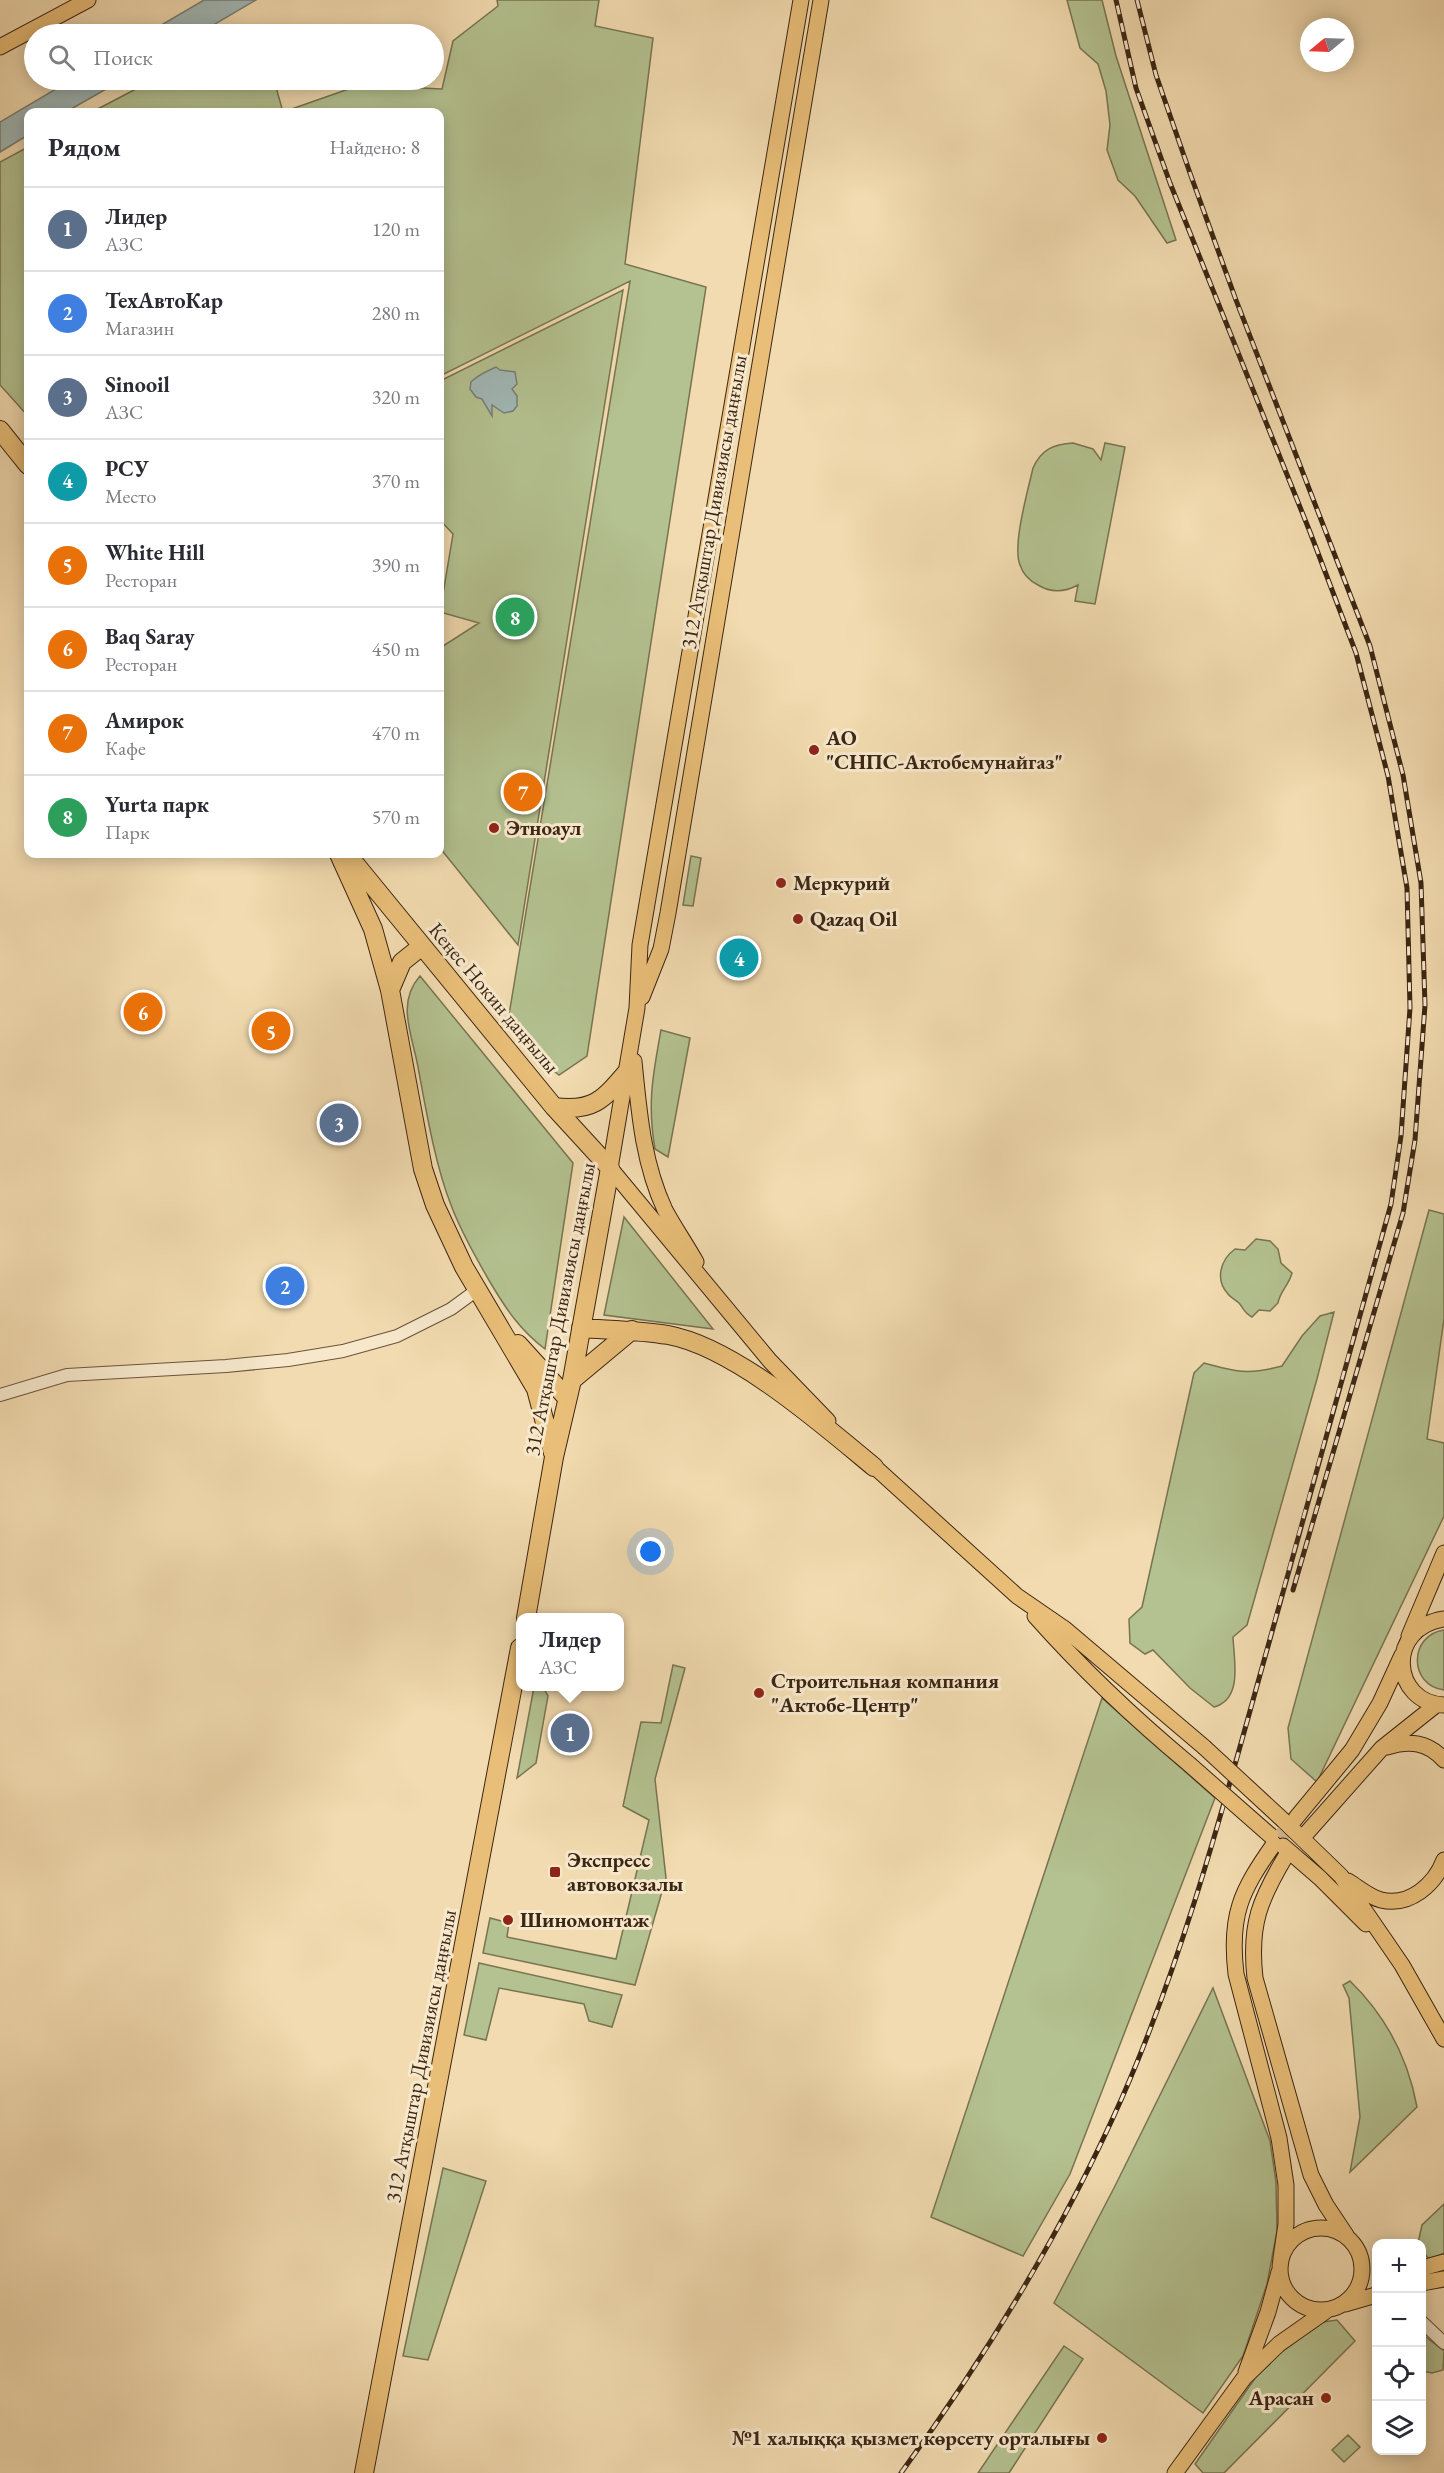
<!DOCTYPE html>
<html lang="ru">
<meta charset="utf-8">
<style>
body{margin:0;font-family:"EB Garamond",serif;background:#f2f2f3;color:#2b2b33}
.controls{position:absolute;right:18px;bottom:18px;display:grid;overflow:hidden;border-radius:12px;box-shadow:0 3px 15px #0003}
.controls button{width:54px;height:54px;display:grid;place-items:center;padding:0;border:0;border-bottom:2px solid #e1e1e2;background:#fff;color:#2b2b33;font:30px sans-serif}
.compass{position:absolute;left:1300px;top:18px;width:54px;height:54px;border-radius:50%;background:#fff;box-shadow:0 3px 15px #0003;rotate:251deg}
.you{position:absolute;left:651px;top:1552px;width:21px;height:21px;margin:-15px;border:4px solid #fff;border-radius:50%;background:#1a73e8;box-shadow:0 0 0 9px #1a73e833}
.badge{display:grid;place-items:center;width:39px;height:39px;border-radius:50%;background:#8f2418;color:#fff;font-size:20px;font-weight:700}
.pin{position:absolute;translate:-50% -50%;border:3px solid #fff;box-shadow:0 2px 6px #0006}
.popup{position:absolute;left:516px;top:1613px;width:108px;height:78px;box-sizing:border-box;display:grid;place-content:center;border-radius:12px;background:#fff;filter:drop-shadow(0 2px 4px #0005);font-size:20px;white-space:nowrap;color:#7c7c81}
.popup b{font-size:22px;color:#2b2b33}
.popup::after{content:'';position:absolute;left:50%;top:100%;margin-left:-12px;border:12px solid transparent;border-top-color:#fff}
.list{margin:0;padding:0;list-style:none}
h2{display:flex;justify-content:space-between;align-items:center;height:78px;margin:0;padding:0 24px;font-size:26px}
h2 small{font-size:20px;font-weight:400;color:#7c7c81}
.list li{display:grid;grid-template-columns:39px 1fr auto;gap:18px;align-items:center;box-sizing:border-box;height:84px;padding:0 24px;border-top:2px solid #e1e1e2}
.list b{display:block;font-size:22px;white-space:nowrap}
.list p{margin:0;font-size:20px;white-space:nowrap;color:#7c7c81}
.list em{font-size:20px;font-style:normal;color:#7c7c81}
.icon{flex:none;width:33px;height:33px;fill:none;stroke:currentColor;stroke-width:2;stroke-linecap:round;stroke-linejoin:round}
.map{position:relative;flex:none;width:1444px;height:2473px;overflow:hidden}
.search{position:absolute;background:#fff;box-shadow:0 3px 15px #0003;left:24px;top:24px;width:420px;height:66px;display:flex;align-items:center;gap:15px;box-sizing:border-box;padding:0 21px;border-radius:33px;color:#7c7c81;font-size:22px}
.panel{position:absolute;background:#fff;box-shadow:0 3px 15px #0003;left:24px;top:108px;width:420px;height:750px;border-radius:12px}
.map>svg:first-child{display:block}
.green{fill:#b4c190;stroke:#787452;stroke-width:1.5}
.water{fill:#a0b8b7;stroke:#787e76;stroke-width:1.5}
.lines{fill:none;stroke-linecap:round;stroke-linejoin:round}
.major-tunnel{stroke:#ceb791;stroke-width:15;stroke-dasharray:15 8;stroke-linecap:butt}
.minor-casing{stroke:#6a533b;stroke-width:14}
.major-casing{stroke:#3c2614;stroke-width:17}
.highway-casing{stroke:#3c2614;stroke-width:20}
.minor{stroke:#f7e8cc;stroke-width:12}
.major{stroke:#e9be78;stroke-width:15}
.highway{stroke:#e9be78;stroke-width:18}
.rail-casing{stroke:#3c2614;stroke-width:5}
.rail{stroke:#f7e8cc;stroke-width:3;stroke-dasharray:9;stroke-linecap:butt}
.major-bridge-casing{stroke:#3c2614;stroke-width:17;stroke-linecap:butt}
.major-bridge{stroke:#e9be78;stroke-width:15}
.poi-dot{fill:#8f2418;stroke:#f7e8cc;stroke-width:2}
.labels{text-anchor:middle;stroke-width:6;stroke-linejoin:round;paint-order:stroke}
.street-label{font-size:21px;fill:#3c2614;stroke:#f7e8cc}
.poi-label{font-size:21px;font-weight:bold;fill:#3c2614;stroke:#f7e8cc;text-anchor:start}
</style>
<div class="map">
<svg width="1444" height="2473" viewBox="0 0 1444 2473">
<rect width="100%" height="100%" fill="#f2dbb0"/>
<filter id="stains"><feTurbulence type="fractalNoise" baseFrequency=".00333" numOctaves="4"/><feColorMatrix values="0 0 0 0 .2 0 0 0 0 .09 0 0 0 0 .02 0 0 0 .5 -.17"/></filter>
<radialGradient id="worn" r=".72"><stop offset=".6" stop-color="#630" stop-opacity="0"/><stop offset="1" stop-color="#630" stop-opacity=".3"/></radialGradient>
<path class="green" d="M497,0H599L595,26L653,38L625,264L706,287L587,1056L559,1075L554,1071L509,1015L630,281L440,376V112H92L153,80H274L283,112L360,85L442,89L453,41L498,6Z
M1067,0H1102L1116,56L1176,240L1167,243L1135,196L1118,180L1107,150L1110,125L1106,91L1098,64L1080,48Z
M28,147V416L0,385V162Z
M623,290L518,945L440,848V648L479,623L440,612L453,534L440,520V381Z
M1073,443L1093,449L1101,460L1105,443L1125,447L1095,604L1075,601L1078,585C1065,592 1051,593 1038,585C1030,581 1023,574 1020,565C1012,546 1028,490 1033,468C1041,450 1053,444 1073,443Z
M691,856L701,858L693,906L683,905Z
M420,976L573,1163L545,1349C520,1330 506,1309 490,1282C476,1258 461,1232 451,1205C435,1164 426,1110 418,1067C412,1034 396,1003 420,976Z
M661,1030L690,1038L668,1157L655,1149C647,1104 653,1074 661,1030Z
M1429,1210L1444,1214V1319L1427,1439L1444,1443V1516L1317,1782L1291,1759L1288,1728Z
M624,1217L713,1329L604,1315Z
M1256,1239L1270,1241L1278,1249L1281,1263L1292,1273C1289,1285 1280,1291 1278,1303L1270,1311L1259,1310L1252,1317C1244,1313 1244,1309 1239,1303C1236,1300 1231,1298 1228,1294C1215,1280 1220,1260 1235,1249L1245,1250Z
M1334,1312L1317,1379L1247,1625L1233,1637C1234,1661 1243,1699 1214,1707L1190,1688L1153,1650L1145,1654L1130,1643L1129,1619L1142,1607L1194,1373L1204,1363C1236,1372 1249,1375 1282,1366L1302,1336L1320,1316Z
M1444,1630V1690C1408,1685 1409,1635 1444,1630Z
M673,1665L685,1668L655,1779L666,1878L635,1985L483,1953L490,1918L509,1923L507,1937L616,1959L649,1820L623,1806L641,1722L661,1723Z
M534,1687H543L548,1696L536,1763L517,1778Z
M1102,1698L1215,1798L1070,2174L1023,2256L931,2217Z
M479,1963L622,1995L612,2027L589,2021L584,2004L499,1988L486,2040L464,2035Z
M1350,1981C1385,2015 1408,2058 1417,2107L1350,2172L1360,2117L1349,1998L1343,1985Z
M1213,1988L1270,2141L1276,2182L1277,2231L1267,2284L1243,2356L1203,2413L1054,2303L1115,2186Z
M443,2168L486,2181L428,2360L403,2356Z
M1444,2204V2253L1430,2260L1422,2251V2244L1418,2243L1422,2225Z
M1337,2320L1355,2341L1224,2473H1203L1195,2464L1265,2364L1323,2322Z
M1422,2334L1444,2351L1443,2370L1432,2373L1422,2371Z
M1064,2346L1083,2359L1009,2473H978Z
M1348,2435L1360,2447L1344,2462L1332,2450Z"/>
<path class="water" d="M204,0H256L198,34H146Z
M71,80H122L66,112H28V135L0,152V122Z
M496,367L500,370L515,372L517,384L512,389L517,396V406L513,411L504,413L492,405V416L482,399L476,397L470,389L471,382C479,374 486,372 496,367Z"/>
<g class="lines">
<path class="major-tunnel" d="M1274,1844L1291,1824"/>
<defs>
<path id="minor" d="M0,1395L67,1375L226,1366L288,1360L343,1351L397,1336L451,1309L477,1290
M1422,2322L1444,2343"/>
<path id="major" d="M801,0L640,945L637,1008L610,1168L770,1361L828,1421
M0,47L88,0
M642,997L661,949L668,913L821,0
M634,1061C639,1112 643,1163 665,1210C674,1227 686,1244 696,1262
M866,1459L1017,1596L1065,1629L1204,1747
M1035,1616C1082,1669 1135,1719 1189,1764
M1444,1619C1385,1628 1392,1703 1444,1705
M1409,1636L1444,1553
M1387,1747C1410,1740 1428,1742 1444,1760
M1284,1821L1341,1876L1402,1965L1444,2039
M1291,1824L1352,1750L1380,1703L1402,1655
M1304,1836L1382,1748L1436,1705
M1274,1844C1241,1891 1229,1915 1236,1974L1279,2138L1286,2185V2224L1281,2258
M1283,1846L1320,1878L1366,1924
M1287,1854C1260,1899 1249,1924 1255,1978L1311,2175L1326,2205L1346,2235
M1348,1881C1358,1887 1369,1897 1381,1900C1410,1907 1435,1884 1444,1860
M1280 2269a41 41 0 1 1 82 0a41 41 0 1 1-82 0Z
M1422,2268L1444,2262
M1422,2283L1444,2279
M1345,2304L1376,2295
M1246,2372L1268,2312L1279,2272
M1175,2473L1244,2378L1279,2344L1326,2311"/>
<path id="highway" d="M0,430L28,465
M339,854L373,929L390,990L423,1169L435,1205L464,1267L536,1389L553,1453
M347,854L554,1107L610,1168L572,1380L554,1457L526,1618
M390,990L402,962L422,946
M554,1107C593,1112 603,1100 627,1072
M581,1328C610,1330 639,1330 668,1335C734,1347 822,1424 874,1467
M518,1344L567,1398
M572,1380L632,1330
M364,2473L520,1648"/>
</defs>
<use href="#minor" class="minor-casing"/>
<use href="#major" class="major-casing"/>
<use href="#highway" class="highway-casing"/>
<use href="#minor" class="minor"/>
<use href="#major" class="major"/>
<use href="#highway" class="highway"/>
<defs>
<path id="rail" d="M1137,0L1156,75L1191,176L1236,300L1370,646L1403,775L1421,883L1425,1005L1415,1140L1403,1213L1293,1590
M901,2473C986,2356 1062,2233 1121,2100C1181,1964 1220,1819 1260,1675C1303,1518 1347,1361 1391,1204L1401,1136L1410,1008L1407,888L1388,776L1356,653L1310,532L1170,183L1136,88L1116,0"/>
</defs>
<use href="#rail" class="rail-casing"/>
<use href="#rail" class="rail"/>
<defs>
<path id="major-bridge" d="M1204,1747L1284,1821
M1189,1764L1271,1836"/>
</defs>
<use href="#major-bridge" class="major-bridge-casing"/>
<use href="#major-bridge" class="major-bridge"/>
</g>
<g class="poi-dot">
<circle cx="814" cy="750" r="6"/>
<circle cx="494" cy="828" r="6"/>
<circle cx="781" cy="883" r="6"/>
<circle cx="798" cy="919" r="6"/>
<circle cx="759" cy="1693" r="6"/>
<rect x="549" y="1866" width="12" height="12" rx="3"/>
<circle cx="508" cy="1920" r="6"/>
<circle cx="1326" cy="2398" r="6"/>
<circle cx="1102" cy="2438" r="6"/>
</g>
<g class="labels">
<g class="street-label">
<text transform="translate(714 502) rotate(-80)" y="7">312 Атқыштар Дивизиясы даңғылы</text>
<text transform="translate(494 998) rotate(50)" y="7">Кеңес Нокин даңғылы</text>
<text transform="translate(560 1309) rotate(-79)" y="7">312 Атқыштар Дивизиясы даңғылы</text>
<text transform="translate(421 2056) rotate(-79)" y="7">312 Атқыштар Дивизиясы даңғылы</text>
</g>
<g class="poi-label">
<text x="826" y="745">АО<tspan x="826" dy="24">"СНПС-Актобемунайгаз"</tspan></text>
<text x="506" y="835">Этноаул</text>
<text x="793" y="890">Меркурий</text>
<text x="810" y="926">Qazaq Oil</text>
<text x="771" y="1688">Строительная компания<tspan x="771" dy="24">"Актобе-Центр"</tspan></text>
<text x="567" y="1867">Экспресс<tspan x="567" dy="24">автовокзалы</tspan></text>
<text x="520" y="1927">Шиномонтаж</text>
<text x="1314" y="2405" text-anchor="end">Арасан</text>
<text x="1090" y="2445" text-anchor="end">№1 халыққа қызмет көрсету орталығы</text>
</g>
</g>
<rect width="100%" height="100%" filter="url(#stains)"/>
<rect width="100%" height="100%" fill="url(#worn)"/>
</svg>
<div class="controls">
<button>+</button>
<button>−</button>
<button><svg class="icon" aria-label="locate" viewBox="0 0 24 24"><circle cx="12" cy="12" r="6"/><path d="M12 2v4M12 18v4M2 12h4M18 12h4"/></svg></button>
<button><svg class="icon" aria-label="layers" viewBox="0 0 24 24"><path d="M12 4l9 5-9 5-9-5zM3 14l9 5 9-5"/></svg></button>
</div>
<svg class="compass" viewBox="-18 -18 36 36"><path d="M0-13l5 13h-10z" fill="#e53935"/><path d="M0 13l5-13h-10z" fill="#7c7c81"/></svg>
<div class="you"></div>
<div class="pin badge" style="left:570px;top:1733px;background:#5c6f8a">1</div>
<div class="popup"><b>Лидер</b>АЗС</div>
<div class="pin badge" style="left:285px;top:1286px;background:#3f7fe0">2</div>
<div class="pin badge" style="left:339px;top:1123px;background:#5c6f8a">3</div>
<div class="pin badge" style="left:739px;top:958px;background:#0f9aa8">4</div>
<div class="pin badge" style="left:271px;top:1031px;background:#e8710a">5</div>
<div class="pin badge" style="left:143px;top:1012px;background:#e8710a">6</div>
<div class="pin badge" style="left:523px;top:792px;background:#e8710a">7</div>
<div class="pin badge" style="left:515px;top:617px;background:#2e9e5b">8</div>
<div class="search"><svg class="icon" aria-label="search" viewBox="0 0 24 24"><circle cx="10" cy="10" r="6"/><path d="M15 15l6 6"/></svg>Поиск</div>
<section class="panel">
<h2>Рядом<small>Найдено: 8</small></h2>
<ul class="list">
<li><span class="badge" style="background:#5c6f8a">1</span><div><b>Лидер</b><p>АЗС</p></div><em>120 m</em></li>
<li><span class="badge" style="background:#3f7fe0">2</span><div><b>ТехАвтоКар</b><p>Магазин</p></div><em>280 m</em></li>
<li><span class="badge" style="background:#5c6f8a">3</span><div><b>Sinooil</b><p>АЗС</p></div><em>320 m</em></li>
<li><span class="badge" style="background:#0f9aa8">4</span><div><b>РСУ</b><p>Место</p></div><em>370 m</em></li>
<li><span class="badge" style="background:#e8710a">5</span><div><b>White Hill</b><p>Ресторан</p></div><em>390 m</em></li>
<li><span class="badge" style="background:#e8710a">6</span><div><b>Baq Saray</b><p>Ресторан</p></div><em>450 m</em></li>
<li><span class="badge" style="background:#e8710a">7</span><div><b>Амирок</b><p>Кафе</p></div><em>470 m</em></li>
<li><span class="badge" style="background:#2e9e5b">8</span><div><b>Yurta парк</b><p>Парк</p></div><em>570 m</em></li>
</ul>
</section>
</div>
